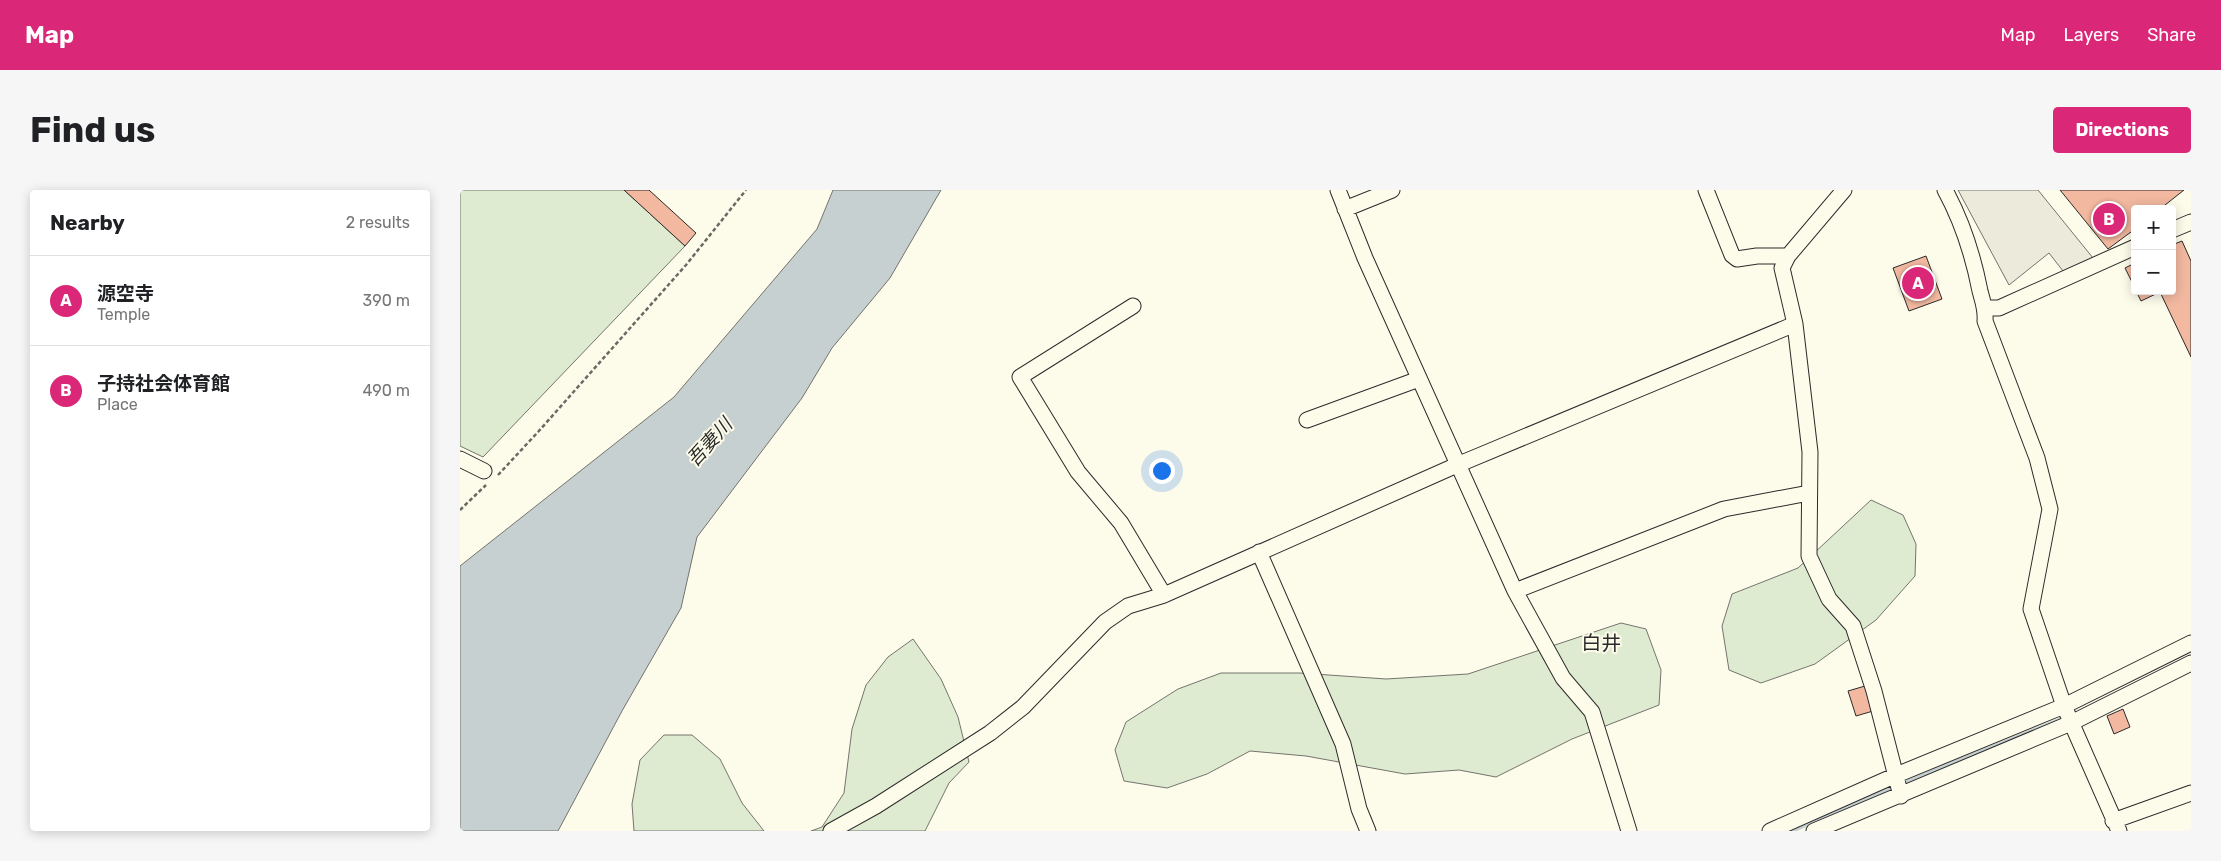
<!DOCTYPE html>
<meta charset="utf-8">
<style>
body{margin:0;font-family:Rubik,"Noto Sans JP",sans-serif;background:#f6f6f6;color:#202124}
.controls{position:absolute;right:15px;top:15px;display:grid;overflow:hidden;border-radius:5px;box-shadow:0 2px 12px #0003}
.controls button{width:45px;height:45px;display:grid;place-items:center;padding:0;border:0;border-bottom:1px solid #e0e0e0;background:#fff;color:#202124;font:25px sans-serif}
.you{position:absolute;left:701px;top:280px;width:18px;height:18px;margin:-12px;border:4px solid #fff;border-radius:50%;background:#1a73e8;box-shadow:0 0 0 8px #1a73e833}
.badge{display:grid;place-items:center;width:32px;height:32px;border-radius:50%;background:#db2777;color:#fff;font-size:16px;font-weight:700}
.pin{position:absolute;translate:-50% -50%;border:2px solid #fff;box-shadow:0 1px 5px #0006}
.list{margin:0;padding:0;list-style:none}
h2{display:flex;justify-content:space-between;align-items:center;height:65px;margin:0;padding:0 20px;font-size:21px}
h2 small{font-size:16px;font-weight:400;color:#757577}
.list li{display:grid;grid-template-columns:32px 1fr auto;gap:15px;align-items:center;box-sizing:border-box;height:90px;padding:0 20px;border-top:1px solid #e0e0e0}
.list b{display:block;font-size:19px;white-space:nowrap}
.list p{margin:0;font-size:16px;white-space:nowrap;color:#757577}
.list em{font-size:16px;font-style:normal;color:#757577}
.map{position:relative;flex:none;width:1731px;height:641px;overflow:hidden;border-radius:5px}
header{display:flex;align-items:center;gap:30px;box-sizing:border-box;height:70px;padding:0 25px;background:#db2777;color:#fff}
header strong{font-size:24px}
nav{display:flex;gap:28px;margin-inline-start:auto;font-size:18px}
.intro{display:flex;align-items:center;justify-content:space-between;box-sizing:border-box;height:120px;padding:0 30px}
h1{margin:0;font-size:35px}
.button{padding:12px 22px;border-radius:5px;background:#db2777;color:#fff;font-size:18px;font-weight:700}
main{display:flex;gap:30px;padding:0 30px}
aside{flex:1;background:#fff;border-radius:5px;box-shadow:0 2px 12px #0003}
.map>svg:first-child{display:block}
.green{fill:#deebd1;stroke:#74746e}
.parking{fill:#eceadb;stroke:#74746e}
.water{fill:#c7d0d0;stroke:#74746e}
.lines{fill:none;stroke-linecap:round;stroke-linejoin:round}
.stream{stroke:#c7d0d0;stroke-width:4}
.building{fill:#f2b8a0;stroke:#2b2b2b}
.minor-casing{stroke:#2b2b2b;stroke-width:17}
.path{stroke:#6a6964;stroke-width:2.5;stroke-dasharray:4 2.5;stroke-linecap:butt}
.minor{stroke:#fdfbea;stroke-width:15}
.labels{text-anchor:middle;stroke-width:4;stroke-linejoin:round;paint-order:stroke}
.water-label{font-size:19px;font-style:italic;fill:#2b2b2b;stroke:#fdfbea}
.quarter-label{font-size:20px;fill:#2b2b2b;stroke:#fdfbea}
</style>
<header>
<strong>Map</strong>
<nav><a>Map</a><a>Layers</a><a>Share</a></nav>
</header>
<div class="intro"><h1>Find us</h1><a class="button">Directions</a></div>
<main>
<aside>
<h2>Nearby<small>2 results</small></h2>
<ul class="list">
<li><span class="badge">A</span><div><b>源空寺</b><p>Temple</p></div><em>390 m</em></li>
<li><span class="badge">B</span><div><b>子持社会体育館</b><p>Place</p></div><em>490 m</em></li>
</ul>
</aside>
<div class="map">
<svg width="1731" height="641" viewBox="0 0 1731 641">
<rect width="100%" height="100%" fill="#fdfbea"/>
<path class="green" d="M0,0H164L225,56L23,267L0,256Z
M1411,310L1443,325L1456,354L1455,386L1416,430L1355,474L1301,493L1269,480L1262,436L1272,404L1338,378Z
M1161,433L1186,439L1201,480L1199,515L1112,549L1036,587L999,580L945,584L846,566L790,561L747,584L707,598L664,591L655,560L666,532L718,499L761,483H840L926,489L1008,484Z
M453,449L481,489L498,527L509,572L489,593L465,641H351L362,637L384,603L392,539L406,495L428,467Z
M204,545H232L260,569L282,613L304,641H174L172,614L180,570Z"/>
<path class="parking" d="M1498,0H1578L1633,68L1603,81L1589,63L1549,95Z"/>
<path class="water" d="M373,0H481L430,88L372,158L342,208L237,347L221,418L162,521L98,641H0V376L214,207L357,39Z"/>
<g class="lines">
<path class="stream" d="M1441,594L1599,530
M1332,641L1434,597"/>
</g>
<path class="building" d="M164,0H189L236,43L225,56Z
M1600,0H1724L1700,19H1675V39L1648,59Z
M1722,51L1731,71V167L1700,102L1681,111L1676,101H1712V55Z
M1466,66L1482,109L1449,121L1433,78Z
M1675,73V98L1665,78Z
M1405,496L1413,521L1396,526L1388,501Z
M1663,519L1670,537L1654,544L1647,526Z"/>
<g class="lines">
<defs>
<path id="minor" d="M878,0L905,68L1055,401L1103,488L1132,522L1169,641
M1246,0L1272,65L1277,69L1297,66H1328
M1384,0L1328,66L1322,78L1335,134L1350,262L1349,366L1369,409L1393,436L1414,501L1441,606
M1485,0C1503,33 1513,65 1520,101C1523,113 1526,119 1525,131L1577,268L1590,319L1571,419L1604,516L1659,641
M885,19L932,0
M1712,40L1731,32
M673,116L560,187L618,282L661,333L704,405
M1526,118H1539L1675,57
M847,230L959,189
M0,269L24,281
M799,362L883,554L899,619L908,641
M1055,401L1264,319L1349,303
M1653,631L1731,603
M371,641L416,616L530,543L563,517L645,432L668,416L704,405L997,275L1335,134
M1310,641L1434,586L1604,516L1731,453
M1354,641L1611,533L1731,473"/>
</defs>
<use href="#minor" class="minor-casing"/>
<path class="path" d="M38,285L78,242L226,75L286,0
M0,320L26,295"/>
<use href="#minor" class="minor"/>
</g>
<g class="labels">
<g class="water-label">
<text transform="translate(249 252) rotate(-48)" y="7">吾妻川</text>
</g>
<g class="quarter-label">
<text x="1141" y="460">白井</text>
</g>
</g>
</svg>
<div class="controls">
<button>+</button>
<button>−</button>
</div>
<div class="you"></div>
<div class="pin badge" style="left:1458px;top:93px">A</div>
<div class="pin badge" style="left:1649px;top:29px">B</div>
</div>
</main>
